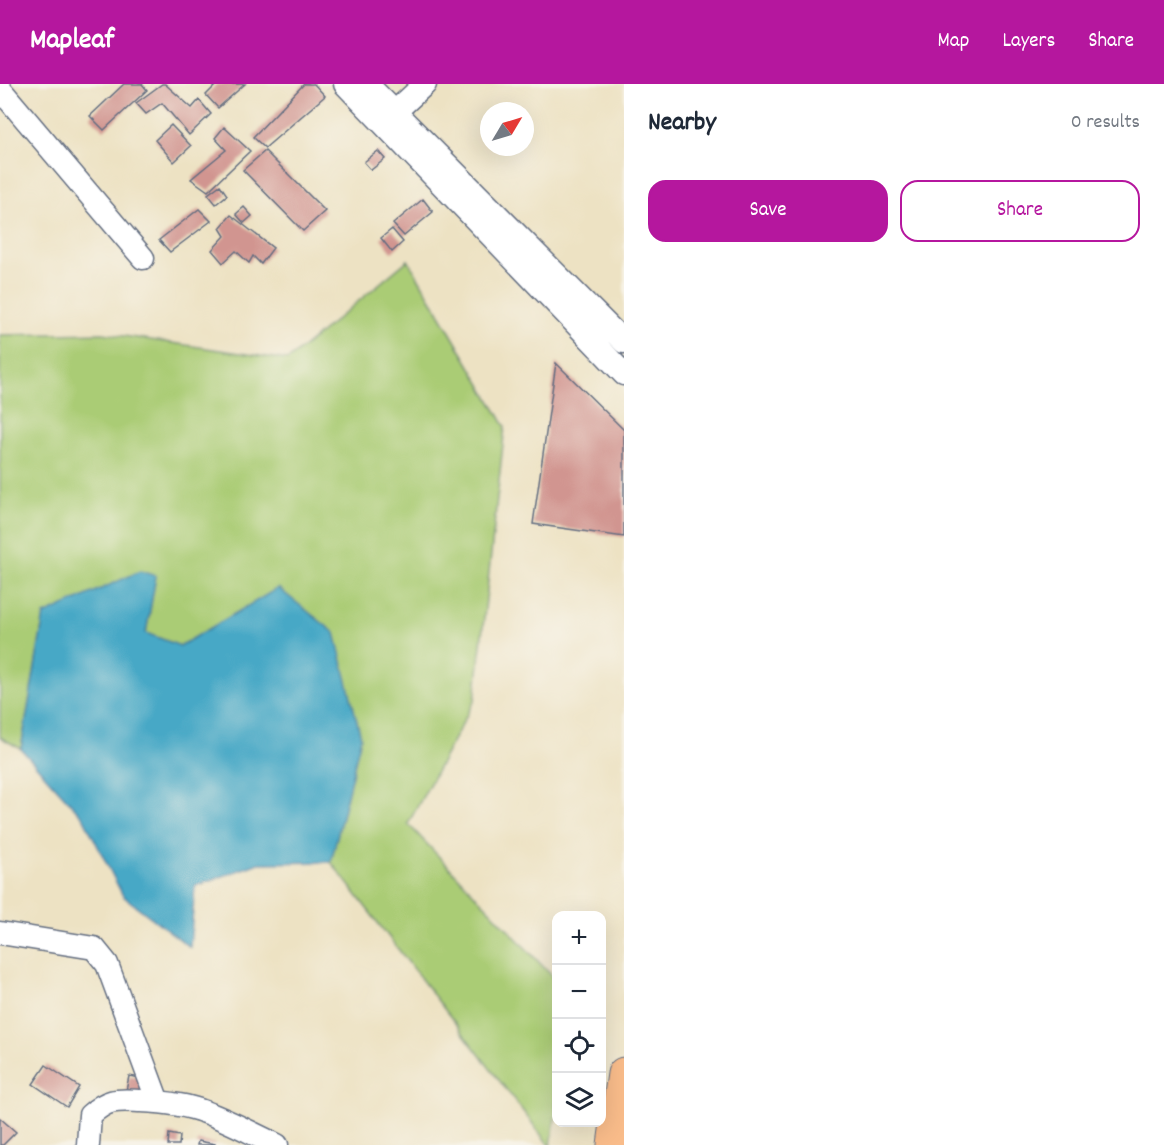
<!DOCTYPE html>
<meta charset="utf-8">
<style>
body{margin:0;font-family:Dekko,sans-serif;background:#f2f2f3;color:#1f2937}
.controls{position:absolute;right:18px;bottom:18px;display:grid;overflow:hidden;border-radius:12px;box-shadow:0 6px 24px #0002}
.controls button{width:54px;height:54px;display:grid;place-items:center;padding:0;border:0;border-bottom:2px solid #e0e1e3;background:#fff;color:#1f2937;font:30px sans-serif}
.compass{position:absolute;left:480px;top:18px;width:54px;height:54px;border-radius:50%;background:#fff;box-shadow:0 6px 24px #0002;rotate:52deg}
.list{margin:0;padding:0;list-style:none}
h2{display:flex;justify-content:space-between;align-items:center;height:78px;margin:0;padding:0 24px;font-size:26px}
h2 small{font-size:20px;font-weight:400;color:#747a83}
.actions{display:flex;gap:12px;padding:18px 24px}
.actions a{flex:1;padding:14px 0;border:2px solid #b5179e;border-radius:18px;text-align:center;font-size:21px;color:#b5179e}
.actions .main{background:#b5179e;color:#fff}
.icon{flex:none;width:33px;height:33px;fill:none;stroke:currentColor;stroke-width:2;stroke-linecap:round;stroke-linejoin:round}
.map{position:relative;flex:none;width:624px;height:1061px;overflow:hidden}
header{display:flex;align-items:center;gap:36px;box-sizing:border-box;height:84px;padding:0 30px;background:#b5179e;color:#fff}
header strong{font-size:28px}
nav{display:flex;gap:33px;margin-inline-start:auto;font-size:21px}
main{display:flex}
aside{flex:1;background:#fff}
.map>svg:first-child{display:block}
.green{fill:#aacc75;stroke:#627e6a;stroke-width:1.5}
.water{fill:#46a8c6;stroke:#306c92;stroke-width:1.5}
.building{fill:#d19590}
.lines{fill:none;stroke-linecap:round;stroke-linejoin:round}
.minor-casing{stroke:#646e81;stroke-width:25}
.highway-casing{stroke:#646e81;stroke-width:35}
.minor{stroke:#fff;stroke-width:22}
.highway{stroke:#f9bc8a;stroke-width:33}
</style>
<header>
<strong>Mapleaf</strong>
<nav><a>Map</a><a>Layers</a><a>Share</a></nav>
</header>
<main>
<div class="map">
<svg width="624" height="1061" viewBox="0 0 624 1061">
<rect width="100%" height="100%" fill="#f7f3e8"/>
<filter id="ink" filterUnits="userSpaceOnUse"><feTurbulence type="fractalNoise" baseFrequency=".0167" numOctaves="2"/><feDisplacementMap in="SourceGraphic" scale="12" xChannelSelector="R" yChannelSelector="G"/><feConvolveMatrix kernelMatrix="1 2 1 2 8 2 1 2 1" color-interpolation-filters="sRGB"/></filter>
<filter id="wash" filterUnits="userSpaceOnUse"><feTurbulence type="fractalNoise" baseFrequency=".008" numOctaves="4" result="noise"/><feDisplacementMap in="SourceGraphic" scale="24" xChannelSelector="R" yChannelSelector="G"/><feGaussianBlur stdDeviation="1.35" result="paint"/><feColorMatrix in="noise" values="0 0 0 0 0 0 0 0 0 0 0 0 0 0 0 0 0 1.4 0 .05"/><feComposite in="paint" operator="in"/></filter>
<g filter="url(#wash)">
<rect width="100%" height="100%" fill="#ede2c3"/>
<path class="green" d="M408,176L505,342L475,616L408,740L556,896V1029L551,1061H549L331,778L361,653L180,562L146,549L156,492L44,531L21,665L0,653V251L103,249L288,276Z"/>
<path class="water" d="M140,487L156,492L146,549L180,562L278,504L335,549L361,653L331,778L259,779L195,802L190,863L123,812L83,733L21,665L44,531Z"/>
<g id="blocks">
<path class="building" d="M124,0H142L147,6L104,46L90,32Z
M162,0H165L192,24L199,16L211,30L189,51L162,19L146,30L136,19Z
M217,0H245L218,24L206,11Z
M304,0H314L325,12L265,64L253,53Z
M171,41L191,62L174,78L155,56Z
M224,43L250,67L208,107L191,95L226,66L215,54Z
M265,67L325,127L303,147L243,86Z
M378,67L385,75L371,86L364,78Z
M220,101L227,111L216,120L208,110Z
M423,115L433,128L404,152L393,140Z
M244,123L252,132L244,139L236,130Z
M199,125L211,137L170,168L159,156Z
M231,131L273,164L261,180L253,172L249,179L236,167L223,179L212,166L225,152L220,144Z
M392,145L403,158L392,168L381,154Z
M556,279L624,346V453L533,440Z
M46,981L79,1003L67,1023L33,1000Z
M129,992L147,995L144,1011L126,1007Z
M0,1034L16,1048L3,1061H0Z
M169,1050L180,1052L179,1061H168Z
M198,1057L215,1060V1061H197Z"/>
</g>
</g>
<g filter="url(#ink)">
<use href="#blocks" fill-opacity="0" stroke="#646e81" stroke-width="1.5"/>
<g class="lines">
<defs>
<path id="minor" d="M345,0L624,290
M367,0L624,258
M0,5L143,174
M384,38L425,0
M0,849L94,864L107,880L158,1018
M88,1061L90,1031C109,1014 117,1016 141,1017C162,1018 185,1020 205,1028C230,1037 253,1050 277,1061"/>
<path id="highway" d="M614,1061L624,990"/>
</defs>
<use href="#minor" class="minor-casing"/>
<use href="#highway" class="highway-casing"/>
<use href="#minor" class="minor"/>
<use href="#highway" class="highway"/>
</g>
</g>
</svg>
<div class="controls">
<button>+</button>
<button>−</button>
<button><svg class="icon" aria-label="locate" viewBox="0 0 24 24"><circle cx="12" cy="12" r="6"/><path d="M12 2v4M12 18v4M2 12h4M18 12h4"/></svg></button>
<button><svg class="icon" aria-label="layers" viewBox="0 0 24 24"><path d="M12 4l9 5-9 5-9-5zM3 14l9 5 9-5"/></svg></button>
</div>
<svg class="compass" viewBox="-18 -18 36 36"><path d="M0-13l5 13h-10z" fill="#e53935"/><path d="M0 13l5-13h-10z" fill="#747a83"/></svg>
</div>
<aside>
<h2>Nearby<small>0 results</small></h2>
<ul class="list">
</ul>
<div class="actions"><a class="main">Save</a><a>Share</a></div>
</aside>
</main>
